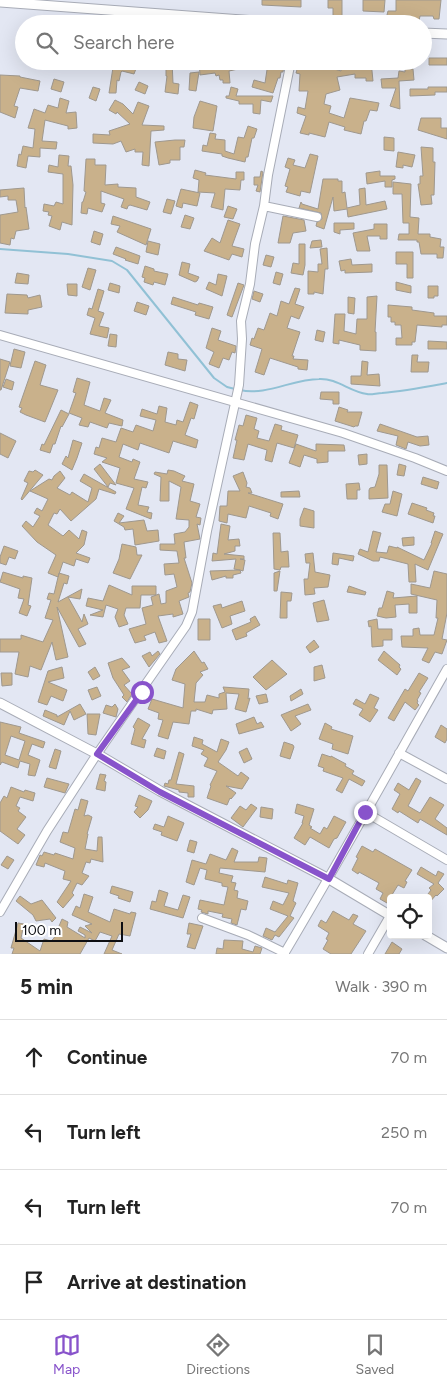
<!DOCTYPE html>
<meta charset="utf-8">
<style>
body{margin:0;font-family:Figtree,sans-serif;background:#f6f6f6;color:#222}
.controls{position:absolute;right:15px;bottom:15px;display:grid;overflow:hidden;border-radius:5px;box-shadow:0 5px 20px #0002}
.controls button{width:45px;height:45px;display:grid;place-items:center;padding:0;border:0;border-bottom:1px solid #e0e0e0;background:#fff;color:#222;font:25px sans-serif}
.scale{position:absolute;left:15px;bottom:12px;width:108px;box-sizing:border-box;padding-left:5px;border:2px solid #0d0e12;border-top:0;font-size:14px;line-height:18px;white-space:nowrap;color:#0d0e12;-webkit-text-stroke:4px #fff;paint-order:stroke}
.stop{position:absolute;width:15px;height:15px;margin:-11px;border:4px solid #8853cb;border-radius:50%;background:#fff}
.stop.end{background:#8853cb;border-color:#fff;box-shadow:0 1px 5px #0008}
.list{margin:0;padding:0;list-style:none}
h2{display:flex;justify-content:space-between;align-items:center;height:65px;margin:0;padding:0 20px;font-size:21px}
h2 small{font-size:16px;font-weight:400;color:#767676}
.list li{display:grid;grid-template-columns:32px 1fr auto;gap:15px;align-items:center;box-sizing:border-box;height:75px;padding:0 20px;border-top:1px solid #e0e0e0}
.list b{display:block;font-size:19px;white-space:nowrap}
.list em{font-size:16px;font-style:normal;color:#767676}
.icon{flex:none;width:28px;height:28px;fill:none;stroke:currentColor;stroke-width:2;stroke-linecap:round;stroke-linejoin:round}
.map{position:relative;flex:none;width:447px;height:954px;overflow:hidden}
.search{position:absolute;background:#fff;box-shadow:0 5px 20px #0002;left:15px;right:15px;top:15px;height:55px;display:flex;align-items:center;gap:12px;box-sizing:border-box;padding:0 18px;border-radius:28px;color:#767676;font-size:19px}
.sheet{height:365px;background:#fff}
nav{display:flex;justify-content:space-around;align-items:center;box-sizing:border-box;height:70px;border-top:1px solid #e0e0e0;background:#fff;font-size:14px;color:#767676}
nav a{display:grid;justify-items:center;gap:2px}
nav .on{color:#8853cb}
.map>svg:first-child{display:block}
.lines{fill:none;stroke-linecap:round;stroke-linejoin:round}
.stream{stroke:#91c1d5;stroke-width:2}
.building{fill:#c9b18b;stroke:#9f988e;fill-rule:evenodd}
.minor-casing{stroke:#a8acb7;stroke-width:10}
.tertiary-casing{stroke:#a8acb7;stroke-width:11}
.minor{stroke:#fff;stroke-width:8}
.tertiary{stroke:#fff;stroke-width:9}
.route{stroke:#8853cb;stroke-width:6}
</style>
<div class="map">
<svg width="447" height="954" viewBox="0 0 447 954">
<rect width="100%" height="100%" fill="#e3e7f3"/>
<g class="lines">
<path class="stream" d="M0,249L68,254L112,261L127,270L214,378L227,387L235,389
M240,390C266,396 293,379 319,379C337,378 350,392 367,394C371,395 377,393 382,393C404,391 425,387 447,383"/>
</g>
<path class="building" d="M262,0H301V7L262,5Z
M328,0H342V19L333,18V8H328Z
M363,0H385L384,12L363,11Z
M396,0H441L439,19H434L433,16H420L419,21L400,19V22L386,19L388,11H396Z
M429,58H447V65H429Z
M114,61H122L137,66L134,74L122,71L121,72L119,81L117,80L116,93H109Z
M166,61H172L173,83L179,84L178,94L165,92L167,76H166Z
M199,61H218L219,68L230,65L229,61H237L238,69L229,71L230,83H223V80H220L219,75L216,76L215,73L200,75Z
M353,61H371L373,81H366V78H355V74L337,77L340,90L326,94L324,104L331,106L329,113L344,118L350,98L379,103L377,111L370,110L366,121H364L361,134L344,130L345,127L329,122L325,137L309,133V135L300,133L306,116L297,113L298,107L305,109L308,91H299L300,74L296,73L298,66L309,68L308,64H317L341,71V68L353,66Z
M268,63L284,65L283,72H281L280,78H278L273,93L252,87L254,80L265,83Z
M405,69H413L414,80L399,81L400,109L390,106L396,88H382L381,79L398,78L399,71L405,72Z
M199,72L196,91L189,90L190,73Z
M0,75L20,76V77L40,81L38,91L20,88L14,106L18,107L15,118L0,112Z
M54,79L64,82L61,92L51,89Z
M139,82L148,86L145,94L135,90Z
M93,87L100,89L96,101L89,98Z
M231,87L238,89L236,96H273L271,102L261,100L260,114L253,113V104H239V101L226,98V96H229Z
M428,87H447V92H435V95L410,96V89H428Z
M60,98L69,101L66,113L76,112L77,128L68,129V126L45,120L42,141L57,142L56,149L40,148V157L28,156L26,168L17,166L19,154L21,155L23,146L33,148L35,129L28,128L34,109L45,113L48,105L58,108Z
M115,100L123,104L133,114L138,102L149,106L142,125L164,126V130L151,131L149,166L142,165L143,152H135V149L126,152L121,141L113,144L93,143V134L110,135L109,131L130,124L117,112L116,114L109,110Z
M200,101L217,106L213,131L193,128L194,117Z
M421,118H441V128H447V139L418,130Z
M248,126L257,129L254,138H252L248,157H246L245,162L228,158L222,156V154L202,151L203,145L207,146L210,133L216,134L215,139L225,140V151L234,154L238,137L244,138Z
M384,137L394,138V151L384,150Z
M175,140H185L184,147H180V160H170V163L159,165L155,142Z
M421,147L433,148V162H435L434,195H431L432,204L421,205L418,184H420V176H423Z
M398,152L415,155L412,167L403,165V168L396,167Z
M310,154L318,156L310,193L301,191L300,196L286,192L288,187L285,186L290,169L285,167L288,158L295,160L293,165L305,168Z
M59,155L69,156L68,166H71L73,185L72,225L62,222L60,230L49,226L52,216L48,215L49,212L43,211L44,204L54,206L56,202L63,204V174L48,172L49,165L58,167Z
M86,159H95V165H106L105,185L118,184V187L136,188V197L150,202L147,210L130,205L128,206L127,209L121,207L124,199L101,191V203L105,204L102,212L88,208L87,214L81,213L82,202H83L86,192L84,191Z
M195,170L206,173L205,175L236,179V172H244V180H241L240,190L225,189L223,210L211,207L215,193L198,192L199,180L193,178Z
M261,171L263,172L260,192L256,191L258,185H254V177H260Z
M380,171V176H395V179L392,180V187H385V181L367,184L366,173Z
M323,179H338V181H342V193L345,192L347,208L360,205L359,189L365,188L366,205L385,201L387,209L348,217L347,209L334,211L333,197L324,229L316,226L317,222L322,219L321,213L299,208L301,202L302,204L318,209Z
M393,182L411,184L410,217L419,218L418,234H430V237L441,239L440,247H444L443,258H437V254H421L419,242H417V240H398L399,234H409V223H403L402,194H393Z
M24,188L25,208L26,207L29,229L16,231L14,239L11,238L10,245L0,243V215L18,212L16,200H8V196L0,197V190Z
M181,189L200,193L197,206L183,203L182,208L176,206Z
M167,199L175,201L171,214L163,212Z
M228,206L237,209L233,219L224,217Z
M185,215L194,218L190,229L181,227Z
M113,216L151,229L146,245L117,232L120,226L111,224Z
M283,216L304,220L306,231L293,233L290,243H278Z
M228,220L240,224L232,246L244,249L242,257L232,254L229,260L204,251L212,238L220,243Z
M334,223H354V229L340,230V234L334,232Z
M374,224H387V239H380V236H367L370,251H357L353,233L374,229Z
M94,231L103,234L100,245L91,242Z
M321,240L322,247L310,248L312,241Z
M148,241L160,244L158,255L146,252Z
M299,244H305V265L303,275L291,273L293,263L299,264Z
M116,247L140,256L138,264L125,260L126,259L113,254Z
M327,248L328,269H325L323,294L314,292V294H308V271L318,272V264H322L320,249Z
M396,252H413V278H407V264H396Z
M266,255L274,257L271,267L263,265Z
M351,259L352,265L372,264V272L345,273V270L341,271L339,261Z
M182,262L190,264L188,273L199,277L197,281L195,282L179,275Z
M145,266L154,269V271L168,274L165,285L154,282L153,285L144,282L145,278L142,277Z
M88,268L96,270L90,290L82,287Z
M276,272L283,274L280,285L273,283Z
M17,273L29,275L28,284L15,283Z
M218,274L227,276L222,296L206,289L209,282L216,285Z
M396,282L411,286V293L396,290Z
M110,283L120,286L119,293L108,290Z
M238,283L244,285L232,317L227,315Z
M67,284H77V296L68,295Z
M428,286H438V296H434V298H428Z
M295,288L300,289L295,304L304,307L299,319L291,316L287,328L300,332L292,356H294L293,359L308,360L307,370L298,369V367L270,358L264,375L255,372L262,349L250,345L252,338L254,339L258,328L264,330L270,313L277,316L281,301L289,304Z
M98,289L104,291L98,311L104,313L99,326L109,328L107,338L90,334L95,318L87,315L89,308L92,309Z
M254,291L263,294L260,302L252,299Z
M7,294L27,295L28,298L40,295L42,307L28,310V314L5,313Z
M377,296L375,332H376V351L360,350V345L339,340V344L333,343L335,314H345L344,331L356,334L357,319H367V297Z
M173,297L198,305L199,303L213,307L209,319L195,315L196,312L171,304Z
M348,297L355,298L354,314L348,313Z
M137,302L149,306L146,315L134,311Z
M388,305L412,307V310L434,313V316H447V325H442V327L417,325L415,342H412V345H396V338H402L401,325H395V322H391V317H388Z
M212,328L221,331L218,340L236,346L235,353L232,352L229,360L223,358L219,368L209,364L214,352L206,348Z
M317,330L325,332L323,342L315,340Z
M110,334L117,335L116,347L108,346Z
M428,341L447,342V349H428Z
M14,349L25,352L21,368L10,366Z
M168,352L178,354V359L187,360L185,371L165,365Z
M412,355H418L417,362H429L428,372H411Z
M0,359L10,362L1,390H0Z
M35,361L46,365L40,385L58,390L45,422L26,415L20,412L22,408L19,407Z
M362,361L368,362L367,375L379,374L380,386L351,384V376H361Z
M77,378L90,382L84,405L100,411L104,398L111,400L105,413L123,420L122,426L109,423L107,428L90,422L88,427L79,425L82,418L69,413L76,393L73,392Z
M6,379L14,382L12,390L3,387Z
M321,392H339V404H333V400L320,399Z
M190,402L198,405L194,419L191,418L185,435L198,440L196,448L173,441L169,453L140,443L138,450L123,444L119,457L132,462L133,459L140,462L134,479L148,482L146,488L142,487L138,505L149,507L147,512L152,513L151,519L126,509L134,488L116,483L120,468L102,462L107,458L94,454L96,447L99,448L102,438L116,442L121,428L133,432L136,425L153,431L156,420L140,416L142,409L157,414L159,406L167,408L165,422L176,425L177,420L183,422Z
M339,407L348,410L347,412H362L358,426H355L354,427L335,421Z
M61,410L69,414L62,427L61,426L55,444H53L50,453L40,450L42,444L44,445Z
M246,415L257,418L254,429L259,431L257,438L269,441L275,424L282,426L281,430L298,435L294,448L277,443L272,462L265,460L267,450L248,444L244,460L233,458L237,440H235L239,425L243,426Z
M380,424L417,437L428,436L429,445L420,446L408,442L406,449L396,445L398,436L377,431Z
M0,433L16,441L8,458L0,454Z
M73,440L82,443L77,458L72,470L62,464L66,456L68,458Z
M296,444L316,451V444L344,445L345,451H328V462L317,463V459L304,455L300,467L289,463Z
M367,454V464L359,465L358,455Z
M100,464L116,485L110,483L108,487L94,469Z
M399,464L406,466L404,476L397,475Z
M379,465H387L388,498L369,499V490L370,488L375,487L379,474Z
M35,470L43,475L22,500L21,499L28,483L24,481L29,471L33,472Z
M168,470L174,471L185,476L182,481L194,484L190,501L200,504L196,517L201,518L200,525L197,524L200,539L184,542L186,558H184L192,583L190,592L188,593L189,597L179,601L183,614L173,617V614L158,616L167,641L159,643L155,632L144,636L146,640L135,643L129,629L146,624L142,608L153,605L151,597L159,594L161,604L166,603V591L177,587L174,574L165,575L164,564L179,563L177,551L160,550V544H175L174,534L185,532L189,527V520L176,519L181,487L169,481V501H160L161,477L154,474L155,472L167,474Z
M60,471L65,478L57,488L70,495L72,492L88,502L92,488L80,481L84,474L116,492L115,494L99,489L96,499L71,521L60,509L57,514L54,513L48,525L63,536L69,530L79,539L82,530L87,532L84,545L76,553L90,558L88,563L76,559L74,566L63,562L58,577L48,573L56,555L37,542L22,526L26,521L33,527L40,516L34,513L37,508L42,511L48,499L30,491L49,479L52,480L54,476Z
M243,472L247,483L246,487L250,488L252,493H248L283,504L278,519L270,516L271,513L249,506L246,518L228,514L227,523L219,521L220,506H227L228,491H240L233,476Z
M423,477L439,482L437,489L421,484Z
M359,483L360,490H357V499H347L346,484Z
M299,491L300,497H281V492Z
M393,491L402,494L397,516L382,512L385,504H390Z
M412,503L427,508L426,510L434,513L433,516H435L433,523L408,514Z
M304,508L314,511V528L300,526V519Z
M118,513L124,516L119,523L144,520L147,531L158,530L159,541L135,545L133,529L125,530L124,527L114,521Z
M221,524L230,526L228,540L239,539L240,546H235V551L224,554L244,556V559H240L245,560L243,571L240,570L241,573L233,575V578H226V576L212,580L210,571L240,570L234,569L236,559L212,561L213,553L217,554Z
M373,531L381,533L376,552L387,553L389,546L397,548V547L424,560L432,543H431L435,531L443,534L428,570L415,564L416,582H409L408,564L380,557L379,561H373L358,554L360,549L368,552Z
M273,533H280L281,552L288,551L289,567H281L280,570L274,569Z
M414,537V545L403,546L402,538Z
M122,544L136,547L137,555H142L130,579L113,573L119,559Z
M4,546L18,551L15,559L9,557L6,565L0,563V557Z
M313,553L315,572L330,575L328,587L314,588L315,594L305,595L304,579H308L310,563H306L305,554Z
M333,553L354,556L353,561L339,558L338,565L332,564Z
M280,571L277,591H274V573Z
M434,571L447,574V613L442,639L447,640L442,654L435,652L429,663L422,660L428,648L402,647L401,636H413V629L419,628L420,635H434L438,618H436L437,600L411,594V584L430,588Z
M3,572L23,578V576L32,578L28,605L31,606L27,616L19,613L24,599L18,598L20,589L0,582Z
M59,573L69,576L67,584L64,583L58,602L82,589L80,599L68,597L82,622L84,614L88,624L78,629L86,644L79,647L57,607L68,657L56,660L52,642L41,670L30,666L28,677L15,674L19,652H0V639H21V635L43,642L53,620L45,618L51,600L47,599L49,593L54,594Z
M109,585L132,595V586H156V595H141L140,608H126L124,615L128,624L119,627L115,617L118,609L106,605L103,617L90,615L103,610L86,606L88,598L103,601Z
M349,586L366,592L365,595L347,592Z
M387,591L394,593L393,598L417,596V613H409V604L395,605L396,617L386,618L377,616L379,608H382Z
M281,592L292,593L291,601H287V618H280Z
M324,600L329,620L317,622L313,603Z
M242,601L245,611L230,616L232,624L222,628L213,606L221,604L222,608Z
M255,616L260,625L246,633L247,636L236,640L232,630L251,622L250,619Z
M198,619H210V640H198Z
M377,619L378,629H392V640H383V646L372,647L371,626L369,627L368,621Z
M314,640L319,647L310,653L306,647Z
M158,651L160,654L149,667L142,656L150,652L152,656Z
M194,651L202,663L204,662L208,669L200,672L203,675L196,683L194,702H205L207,695L219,698V694L225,692L223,687L249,689L248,699L250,698L246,712L235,709L239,694L226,693L227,709L213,710L212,714L196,709V711H191L189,724L173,722L168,739L158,736L163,720L158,719L159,713L148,709L152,699L183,708L185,684L172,680L176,669Z
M384,651L400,665L399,667L401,669L397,675L378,660Z
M122,658L130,667L122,670L130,681L124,685L132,694L127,702L122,697L124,695L113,678L108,663Z
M272,660L287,674L266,690L253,677Z
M322,665L325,678L314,681V667Z
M62,667L64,678L48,682L67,690L63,701L51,696L47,705L38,702L48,671Z
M95,667L100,676L93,680L88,672Z
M1,673H12V685L2,686Z
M419,673L428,678L419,692L421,693L417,700L418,701L417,703L419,705L415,710L405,702L394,721L388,718L405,689L408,691Z
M97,687L101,696L92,700L88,690Z
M301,689L303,694L291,701L290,696Z
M266,694L268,702L259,704L256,696Z
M370,694L379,698L374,708L378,710L370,722L359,715L363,709L353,704L356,699L365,704Z
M80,704L86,714L74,720L70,711L64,725L43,716L45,710L57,715V717Z
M115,704L118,709L116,717L103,713L106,705L112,707Z
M308,704L311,710L295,716L301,724L291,731L281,715Z
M87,714H100L96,735L88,734Z
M254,717L257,724L261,722L264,727L239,734L236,724Z
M138,718L150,725L142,739L146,740L144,748L131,744L135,729L133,727Z
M0,722L21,727L19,733L45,742L43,748L32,744L28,755L40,760L35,776L28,775L30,764L20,761L18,768L2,762L0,765ZM11,736L25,741L19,760L5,755Z
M325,723L332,727L331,729L353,736L348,754L332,749L333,744L319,739Z
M441,725L447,729V739L445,743L435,737Z
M194,737L203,740L202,744L217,752L221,739L229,742L226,750L218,762L238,776L241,772L249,778L242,789L226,786L236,793L231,799L230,798L227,805L207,798L211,786L210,785L217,771L204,766L208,758L201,754L204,750L192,746Z
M284,742L293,745L294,747L290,759L280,756Z
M157,748L166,751L164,759L154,756Z
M247,748L252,759L244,763L239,752Z
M55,749L61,751L56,769L49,767Z
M179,752L184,754L176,784L194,786V797H188V793L179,792V790L164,786L165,783L168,784L169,780H171Z
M322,754L331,757V756L346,764L345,766L354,771L352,774L365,781L362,786L349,779L342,793L336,790L343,778L323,771L324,768L318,766Z
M100,774L106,775L104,781L106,782L105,791L96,789Z
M47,778L69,784L65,793L44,787Z
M416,778L421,781L408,806L420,813L430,797L444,805L435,819L447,828V835L420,819L418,823L399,811L398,813L392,809L400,794L394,790L398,783L409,790Z
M11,787L24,792L25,790L35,793L33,801L20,797L16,806L20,808L18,811L26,817L17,829L25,835L18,844L0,831V803L4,796L7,798Z
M139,795L152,801L148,810L140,818L134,812L138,807L135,806Z
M81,799L88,801L84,816L88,815L92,817L87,834H88L85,849L97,851L98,837H102L103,862L91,859L90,863L86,862L82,873L89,876L82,885L77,883L72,893L74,895L63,908L57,902L71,881L63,879L65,871L45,863L44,867L36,865L40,855L42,856L44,852L54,855L55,853L73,859L75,848L60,842L63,832L68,833L75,809L78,810Z
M251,804L257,808L243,827L231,818L240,806L246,810Z
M297,804L314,809L309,825L312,827L310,828L320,834L324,827L327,829L334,816L346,822L337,838L334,839L329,848L310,837L305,845L294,838L303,823H302L304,816L295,813Z
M261,807L273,809L272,819L260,817Z
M168,816L184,823L177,841L161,835L162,832L153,829L155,824L164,827Z
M190,840L197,842L194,853L187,851Z
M362,846L373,852L375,849L412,870L405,881L407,882L404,888L398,885L387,903L380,899L383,893L376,889L379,883L359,872L358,874L352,870L358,858L356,857Z
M232,848L238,851L234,862H258L259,857L267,858L265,872L220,868L219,873L233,876L231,882L236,883L234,890L238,891L237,898L248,901L246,910L241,909L237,925L231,923L232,919L222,917L223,914L208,911V914L201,912L202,910L198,909L200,900L224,905L228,887L222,886V883L205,879L207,870L200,868L194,885L186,882L192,860L206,864L210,854L226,860Z
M7,856L14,860L8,869L1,865Z
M421,867L436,876L438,871L444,874L438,883L444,889L437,896L436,895L428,904V898H425L431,890L429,888L434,884L417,874Z
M265,877L287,884L288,880L298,883L293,901L296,903L290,916L294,918L279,937L275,935L272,940L263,936L266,928L275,932L288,916L270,909L273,901L283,905L289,893L262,887Z
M112,886L133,892L130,902L118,898L119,896L110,893Z
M159,890L168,893L164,906L178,910L183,895L190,897L183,918L150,909L152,901L156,902Z
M84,894L93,897L88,912L110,922L114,909L130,914L131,912L136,913L130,936L119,934L112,950L122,954H104L112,936L100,932L95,941L89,938L80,954H12L14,948H11L18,923L24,924L21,938L40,951L44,939L51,941L54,938L62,919L68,922L67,927L85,938V935L78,931L80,927L92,933L85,926L92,924L72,915L76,906L80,908Z
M20,896L31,904L42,900L56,918L52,922L50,919L36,921L33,915L16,901Z
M333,911L349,920L353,914L358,916L353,924L366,931L351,954H331L323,949L328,940L326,939L329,933L318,926L321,920L326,923Z
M189,923L203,926L195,949L187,947L191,934H187Z
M224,940L243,941L242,949L253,952L255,946L262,948L260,954H216L217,948L223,949Z
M392,942L402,949L399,954H385Z"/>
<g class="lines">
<defs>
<path id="minor" d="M264,206L317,217
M0,335L343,433L415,458L447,471
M399,753L447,779
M365,812L447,860
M0,912L47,831L97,754L186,626L192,612L207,531L239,385L242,339L241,321L250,284L255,244L264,206L268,175L291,61
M202,918L248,935L285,953
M284,954C340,860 393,764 447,669
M368,954L390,916"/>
<path id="tertiary" d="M0,2L296,24
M423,33L447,34
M0,703L97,754L160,791L329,879L391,916
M425,935L447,948"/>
</defs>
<use href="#minor" class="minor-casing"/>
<use href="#tertiary" class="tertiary-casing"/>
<use href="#minor" class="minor"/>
<use href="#tertiary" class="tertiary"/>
</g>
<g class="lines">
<path class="route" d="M142,692L97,754L160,792L329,879L365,812"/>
</g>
</svg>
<div class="controls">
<button><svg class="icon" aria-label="locate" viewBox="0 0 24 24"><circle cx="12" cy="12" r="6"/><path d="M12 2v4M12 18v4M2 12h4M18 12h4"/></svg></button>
</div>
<div class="scale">100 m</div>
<div class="stop" style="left:142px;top:692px"></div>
<div class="stop end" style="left:365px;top:812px"></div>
<div class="search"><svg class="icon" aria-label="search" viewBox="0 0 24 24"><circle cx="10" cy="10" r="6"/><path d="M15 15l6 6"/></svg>Search here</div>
</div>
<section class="sheet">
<h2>5 min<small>Walk · 390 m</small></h2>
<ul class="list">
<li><svg class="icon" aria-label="ahead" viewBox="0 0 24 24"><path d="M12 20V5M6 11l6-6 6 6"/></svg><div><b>Continue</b></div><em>70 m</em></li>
<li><svg class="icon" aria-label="left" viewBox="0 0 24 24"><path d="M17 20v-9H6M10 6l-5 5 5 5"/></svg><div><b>Turn left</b></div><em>250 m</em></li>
<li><svg class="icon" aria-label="left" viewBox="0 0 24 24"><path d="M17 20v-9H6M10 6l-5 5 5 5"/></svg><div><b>Turn left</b></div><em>70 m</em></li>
<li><svg class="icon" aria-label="arrive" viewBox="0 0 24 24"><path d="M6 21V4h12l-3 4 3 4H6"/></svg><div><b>Arrive at destination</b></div></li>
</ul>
</section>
<nav>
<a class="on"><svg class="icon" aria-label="map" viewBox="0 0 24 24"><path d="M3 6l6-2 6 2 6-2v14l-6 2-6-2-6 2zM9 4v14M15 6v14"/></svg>Map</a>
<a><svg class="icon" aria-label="directions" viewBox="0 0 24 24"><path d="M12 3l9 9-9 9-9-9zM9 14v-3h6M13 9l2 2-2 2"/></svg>Directions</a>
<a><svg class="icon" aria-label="saved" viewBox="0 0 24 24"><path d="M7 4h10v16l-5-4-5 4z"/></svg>Saved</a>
</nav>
